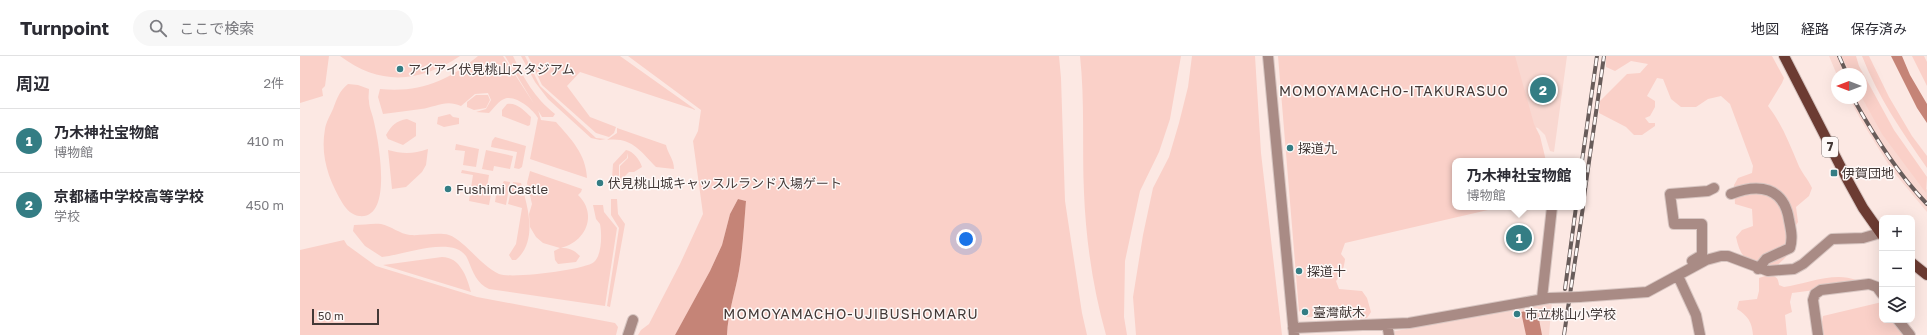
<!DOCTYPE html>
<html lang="ja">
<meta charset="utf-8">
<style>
body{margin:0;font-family:"Golos Text","Noto Sans JP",sans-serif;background:#f7f7f7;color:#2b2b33}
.controls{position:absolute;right:12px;bottom:12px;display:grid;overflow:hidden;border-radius:8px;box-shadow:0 4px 16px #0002}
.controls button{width:36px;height:36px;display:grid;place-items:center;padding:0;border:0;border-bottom:1px solid #e1e1e2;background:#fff;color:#2b2b33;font:20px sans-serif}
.compass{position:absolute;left:1531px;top:12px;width:36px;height:36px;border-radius:50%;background:#fff;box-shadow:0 4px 16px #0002;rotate:270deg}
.scale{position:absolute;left:12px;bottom:10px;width:67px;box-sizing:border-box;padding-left:4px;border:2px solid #433937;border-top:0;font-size:11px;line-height:14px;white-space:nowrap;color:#433937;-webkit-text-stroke:3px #fef9f8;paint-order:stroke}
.you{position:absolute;left:666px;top:183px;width:14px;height:14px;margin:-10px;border:3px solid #fff;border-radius:50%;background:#1a73e8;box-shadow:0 0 0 6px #1a73e833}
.badge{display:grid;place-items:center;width:26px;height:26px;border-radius:50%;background:#347d84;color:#fff;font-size:13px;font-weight:700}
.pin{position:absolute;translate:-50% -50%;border:2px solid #fff;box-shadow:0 1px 4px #0006}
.popup{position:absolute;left:1152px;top:102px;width:134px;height:52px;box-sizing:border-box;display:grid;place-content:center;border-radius:8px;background:#fff;filter:drop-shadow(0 1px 3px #0005);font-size:13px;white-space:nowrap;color:#7c7c81}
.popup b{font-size:15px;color:#2b2b33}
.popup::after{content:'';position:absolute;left:50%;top:100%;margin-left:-8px;border:8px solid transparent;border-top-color:#fff}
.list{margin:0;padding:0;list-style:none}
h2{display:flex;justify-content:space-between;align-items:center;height:52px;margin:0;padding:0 16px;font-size:17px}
h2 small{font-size:13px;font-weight:400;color:#7c7c81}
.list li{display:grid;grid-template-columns:26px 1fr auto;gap:12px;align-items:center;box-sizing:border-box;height:64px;padding:0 16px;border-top:1px solid #e1e1e2}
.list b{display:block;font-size:15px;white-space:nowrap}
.list p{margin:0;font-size:13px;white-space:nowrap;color:#7c7c81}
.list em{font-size:13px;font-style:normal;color:#7c7c81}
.icon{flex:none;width:22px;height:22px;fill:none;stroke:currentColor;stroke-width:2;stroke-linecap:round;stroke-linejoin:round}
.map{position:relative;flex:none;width:1627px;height:279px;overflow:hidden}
header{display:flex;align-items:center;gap:24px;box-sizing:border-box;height:56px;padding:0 20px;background:#fff;border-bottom:1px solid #e1e1e2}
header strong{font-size:19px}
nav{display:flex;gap:22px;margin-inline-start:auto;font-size:14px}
.search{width:280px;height:36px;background:#f7f7f7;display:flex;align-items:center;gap:10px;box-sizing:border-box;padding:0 14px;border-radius:22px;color:#7c7c81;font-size:15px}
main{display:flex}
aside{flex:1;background:#fff}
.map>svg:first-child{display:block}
.built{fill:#f9d8d1}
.green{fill:#fad0c8}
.water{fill:#c58477}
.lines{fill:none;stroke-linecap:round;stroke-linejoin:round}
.minor-casing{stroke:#d7c5c1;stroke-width:12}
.major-casing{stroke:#d7c5c1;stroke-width:12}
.minor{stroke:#a98b85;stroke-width:10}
.major{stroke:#6c3b32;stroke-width:10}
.rail-casing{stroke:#685c5a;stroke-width:4}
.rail{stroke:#fef9f8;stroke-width:2.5;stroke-dasharray:8;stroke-linecap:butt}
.minor-bridge-casing{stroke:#d7c5c1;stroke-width:12;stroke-linecap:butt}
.minor-bridge{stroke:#a98b85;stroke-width:10}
.poi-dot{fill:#347d84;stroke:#fef9f8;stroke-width:1.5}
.labels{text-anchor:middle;stroke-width:3;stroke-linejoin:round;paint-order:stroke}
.shield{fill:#fef9f8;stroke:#7b7371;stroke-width:1}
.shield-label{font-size:12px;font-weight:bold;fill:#433937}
.poi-label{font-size:13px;fill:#433937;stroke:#fef9f8;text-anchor:start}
.neighbourhood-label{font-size:14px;letter-spacing:1px;fill:#433937;stroke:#fef9f8}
</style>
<header>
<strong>Turnpoint</strong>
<div class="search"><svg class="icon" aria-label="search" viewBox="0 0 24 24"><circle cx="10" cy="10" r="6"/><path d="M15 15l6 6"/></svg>ここで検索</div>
<nav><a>地図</a><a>経路</a><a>保存済み</a></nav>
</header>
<main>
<aside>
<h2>周辺<small>2件</small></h2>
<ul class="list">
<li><span class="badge">1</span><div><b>乃木神社宝物館</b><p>博物館</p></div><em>410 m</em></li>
<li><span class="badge">2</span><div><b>京都橘中学校高等学校</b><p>学校</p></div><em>450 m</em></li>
</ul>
</aside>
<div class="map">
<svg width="1627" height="279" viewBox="0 0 1627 279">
<rect width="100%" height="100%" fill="#fce8e3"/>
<path class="built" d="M1214,0H1267L1254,96L1250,95L1245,79L1238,72L1234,71Z
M1529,0H1545L1553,18L1537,19Z
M1561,33L1627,134V156L1592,114L1562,66L1549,42H1561Z
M1252,245L1249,279H1092L1091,276Z"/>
<path class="green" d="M0,0H29L25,30L22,33L23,40L0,47Z
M40,0H160C119,27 80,30 40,0Z
M178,0H203L238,54L241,64L256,66C271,83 286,98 287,122L230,103L238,62C233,53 213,36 202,44C197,47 193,53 189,57L176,56L186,53L191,44L188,37L175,38L161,50C146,43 136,51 121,53C109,55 96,56 83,58L78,41L80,33C120,37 148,25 178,0Z
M205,0H213C225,24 234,41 255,58L253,61H242Z
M221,0H225L240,30L296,82L306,83L300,84L291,82L248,43L235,26Z
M228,0H320L396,54L280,16L267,30L290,61L316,71L314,77L309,81L296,77L242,29Z
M328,0H759L761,22L765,145L782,257L787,279H427C428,257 435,237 439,215C443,192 444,168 446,145L438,143L430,158L422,189L410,215L375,279H338L341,274L349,268L380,208L403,158L393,85L398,75L401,54Z
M780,0H881L870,63L859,96L840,135L825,205L824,261L827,279H806C793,233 786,185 784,137C782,92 785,46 780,0Z
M892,0H955L961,97L982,279H836L833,241L843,179L853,132L869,101L879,67L888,31Z
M978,0H1215L1234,68L1240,80L1246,105H1155V151H1201L1045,187L1041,198L1045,203C1044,212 1042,218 1036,225L1039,233L1062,235L1067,242L1071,256L1067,262L1007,261L999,255Z
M1306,0H1472L1484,22L1482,27L1468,50C1482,68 1489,87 1498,108C1501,116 1508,123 1512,132L1509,140L1496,151L1498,166C1490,179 1495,176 1493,188C1492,197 1482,205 1475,211C1451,211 1441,205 1436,181L1442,174L1453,170L1452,153L1435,148L1434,129L1438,122L1452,117L1453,110L1430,48L1421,40L1408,43L1396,51H1381L1371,43L1363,23L1357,22L1347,40L1355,45V51L1350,60L1345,62L1349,67H1355V70L1342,79H1334L1326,71L1299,57L1300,45L1327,18L1340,17L1348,8L1331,5L1315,15L1306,11Z
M1542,0H1556L1559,10L1594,74L1627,121L1626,137L1582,78L1561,40V18H1551Z
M1562,0H1569L1589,41L1612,80L1627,100V112C1602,76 1578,41 1562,0Z
M1612,0H1624L1627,6V30Z
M48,28L58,29L69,33C69,37 68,41 69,45C69,52 73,59 74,66C78,83 94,164 59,160C52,159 47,154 43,148C29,125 20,100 25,73C26,66 30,60 33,53C37,43 39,35 48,28Z
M176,39H188L190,44L186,52L174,54L167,51V46Z
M207,48C216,46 225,55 231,61L230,69L228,70L202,60V54Z
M150,58L153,61L159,62V68L144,71L137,68L138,61Z
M107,63L116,67V80L103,89L88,83L86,79C92,69 96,65 107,63Z
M317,72L366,89C368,98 374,103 374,113L356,111C340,95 332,81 307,84L317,77Z
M195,81L226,90L222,111L219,113L214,112L217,96L191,91L192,85Z
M156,88L179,93L176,111L163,109L165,95L155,94Z
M128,93L126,109L122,116L106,131L92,133L88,94C103,98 113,98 128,93Z
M186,94L213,100L210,113L194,110L193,115L182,113Z
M326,94C333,95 340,104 342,111L334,116H329L325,120V126H320V110L328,102L327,97V102L319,109V123H312L313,108Z
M162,114L189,119L187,132L192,133L189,149L169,145L173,119L161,117Z
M230,115L282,133L281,136L278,139C298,158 286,186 261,192C269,192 273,193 280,200L276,206L258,208L255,204L254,195L260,192L243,187L236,181L230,171L229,158L232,148L227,127Z
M204,125L210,126L206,149L195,146L197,133H199Z
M213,126L221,127C228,151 238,185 216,204H212L209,199L216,188L222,152L208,148Z
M311,143H317L318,158L325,168L310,251L307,250L319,172L311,159Z
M293,149H303L304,156L317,172L305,250L189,233C177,228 173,216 168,204C158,177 103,199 82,201L65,190L53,175L54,169C63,169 73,167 81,168C91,170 100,178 110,179C122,180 137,176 149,179C164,184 181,210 199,218C211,223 285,214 294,206C302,199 302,178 300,168L296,163Z
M44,184L47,189L76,210L177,241L315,267L318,271L316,279H0V194Z
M142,201C160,201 167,221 171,236L83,209Z
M1468,219C1476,220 1478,221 1479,229L1484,231C1505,228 1535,215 1556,224L1553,227L1526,228L1515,234L1492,237L1490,246L1492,256L1485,259L1487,279H1453C1452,266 1448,260 1437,253L1439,245L1457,243L1459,235V222Z
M1582,246V264H1605L1603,275L1606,279H1522L1521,271L1523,260Z"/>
<path class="water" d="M1591,0H1602L1610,19L1627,48V67L1617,52Z
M438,143L446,145C444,168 443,192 439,215C435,237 428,257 427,279H375L410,215L422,189L430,158Z
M1237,253L1242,279H1226L1221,256Z"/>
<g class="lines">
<defs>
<path id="minor" d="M968,0L994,279
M1431,138C1459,127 1484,131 1489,164C1491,174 1493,182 1490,192L1466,203L1458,213
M1392,205L1402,199V168H1374L1370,138L1408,135L1414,132
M1378,220L1396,259L1400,279
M1279,241L1347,236L1406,204L1421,200H1428L1468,215L1494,213L1503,208L1532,183L1563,182L1580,177
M1242,242L1252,151
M1598,264L1610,279
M1087,268L1089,279
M993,272L1109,267L1249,242
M328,279L333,264
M1518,279L1513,244L1515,238L1521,234L1569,228L1577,231L1582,238"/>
<path id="major" d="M1484,0L1547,123L1563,152L1582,179
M1612,207L1627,219"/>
</defs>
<use href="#minor" class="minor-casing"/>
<use href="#major" class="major-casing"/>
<use href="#minor" class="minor"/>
<use href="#major" class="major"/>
<defs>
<path id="rail" d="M1539,0L1547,18
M1553,42C1574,80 1597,117 1627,148
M1282,105L1297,0
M1283,148L1304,0
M1265,233L1276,151
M1264,279L1283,151"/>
</defs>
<use href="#rail" class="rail-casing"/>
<use href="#rail" class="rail"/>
<defs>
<path id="minor-bridge" d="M1249,242L1279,241"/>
</defs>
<use href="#minor-bridge" class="minor-bridge-casing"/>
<use href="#minor-bridge" class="minor-bridge"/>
</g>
<g class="poi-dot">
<circle cx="100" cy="13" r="4"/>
<circle cx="990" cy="92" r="4"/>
<rect x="1530" y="113" width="8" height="8" rx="2"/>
<circle cx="300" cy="127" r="4"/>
<circle cx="148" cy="133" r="4"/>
<circle cx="999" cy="215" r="4"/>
<circle cx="1005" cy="256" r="4"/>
<circle cx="1217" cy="258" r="4"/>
</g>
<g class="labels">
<rect class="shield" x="1522" y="81" width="16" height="20" rx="3"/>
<g class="shield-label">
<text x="1530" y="95">7</text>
</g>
<g class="poi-label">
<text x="108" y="18">アイアイ伏見桃山スタジアム</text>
<text x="998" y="97">探道九</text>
<text x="1542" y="122">伊賀団地</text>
<text x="308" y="132">伏見桃山城キャッスルランド入場ゲート</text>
<text x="156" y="138">Fushimi Castle</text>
<text x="1007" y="220">探道十</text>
<text x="1013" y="261">臺灣献木</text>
<text x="1225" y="263">市立桃山小学校</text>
</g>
<g class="neighbourhood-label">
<text x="1094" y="40">MOMOYAMACHO-ITAKURASUO</text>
<text x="551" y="263">MOMOYAMACHO-UJIBUSHOMARU</text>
</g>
</g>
</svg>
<div class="controls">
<button>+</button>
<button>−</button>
<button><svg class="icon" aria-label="layers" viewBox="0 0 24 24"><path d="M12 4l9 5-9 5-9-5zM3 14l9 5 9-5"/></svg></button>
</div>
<svg class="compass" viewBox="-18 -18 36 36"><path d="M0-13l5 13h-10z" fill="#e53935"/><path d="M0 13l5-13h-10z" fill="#7c7c81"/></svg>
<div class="scale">50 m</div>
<div class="you"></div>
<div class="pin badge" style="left:1219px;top:182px">1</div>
<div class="popup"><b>乃木神社宝物館</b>博物館</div>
<div class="pin badge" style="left:1243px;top:34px">2</div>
</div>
</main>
